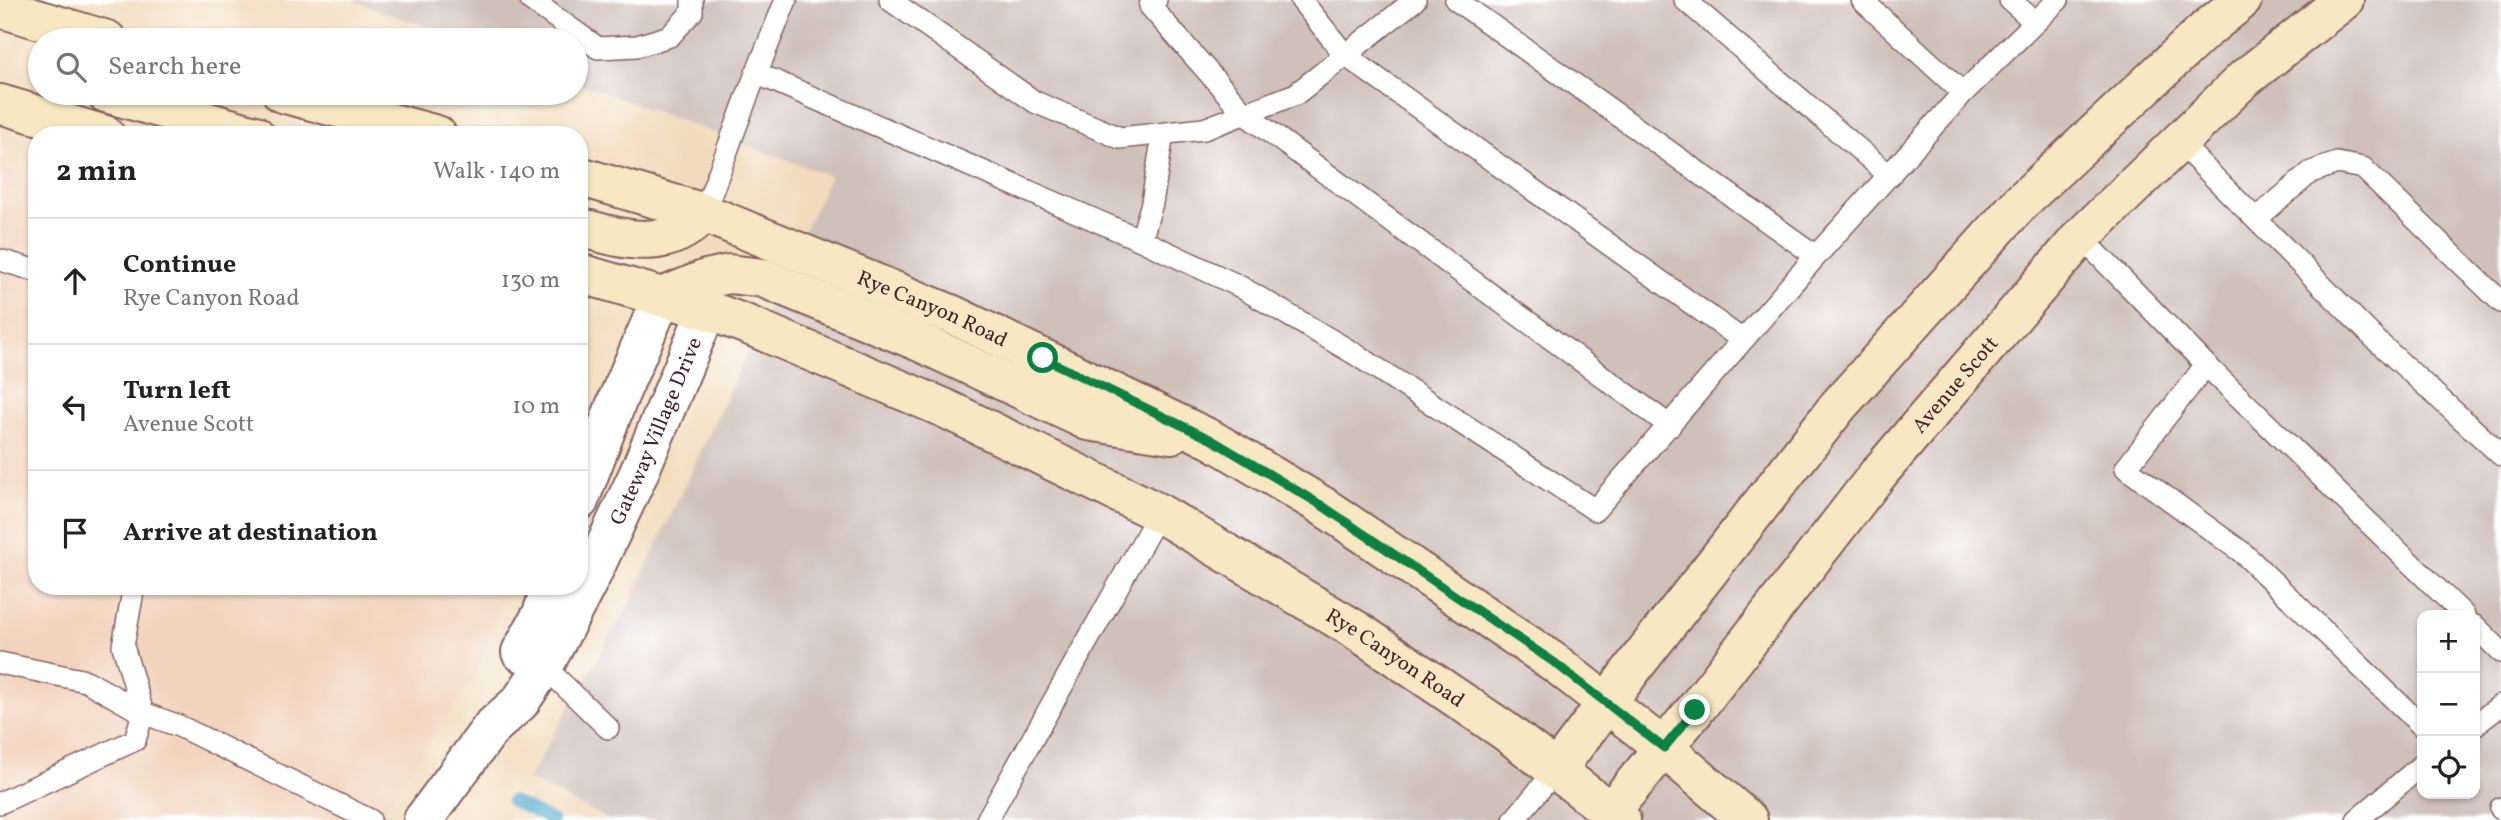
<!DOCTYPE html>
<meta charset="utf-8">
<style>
body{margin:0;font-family:Vollkorn,serif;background:#f2f2f2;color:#222}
.controls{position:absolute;right:21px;bottom:21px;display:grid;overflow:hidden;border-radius:14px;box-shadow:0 2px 5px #0004}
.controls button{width:63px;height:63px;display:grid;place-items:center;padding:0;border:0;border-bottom:2px solid #e0e0e0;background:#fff;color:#222;font:35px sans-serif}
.stop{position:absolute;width:21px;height:21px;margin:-16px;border:5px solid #0b8043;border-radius:50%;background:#fff}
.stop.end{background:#0b8043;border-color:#fff;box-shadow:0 2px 7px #0008}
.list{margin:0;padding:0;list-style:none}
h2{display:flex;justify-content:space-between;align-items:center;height:91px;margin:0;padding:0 28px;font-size:30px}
h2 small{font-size:23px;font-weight:400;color:#767676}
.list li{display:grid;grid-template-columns:46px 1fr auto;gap:21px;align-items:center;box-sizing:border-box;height:126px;padding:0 28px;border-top:2px solid #e0e0e0}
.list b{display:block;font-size:26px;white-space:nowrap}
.list p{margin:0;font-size:23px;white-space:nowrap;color:#767676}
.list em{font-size:23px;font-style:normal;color:#767676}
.icon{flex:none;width:38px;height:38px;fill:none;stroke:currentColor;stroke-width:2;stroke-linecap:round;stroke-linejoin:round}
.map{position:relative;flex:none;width:2501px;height:820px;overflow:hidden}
.search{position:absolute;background:#fff;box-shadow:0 2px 5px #0004;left:28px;top:28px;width:560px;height:77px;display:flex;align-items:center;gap:18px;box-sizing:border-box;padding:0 24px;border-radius:38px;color:#767676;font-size:26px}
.panel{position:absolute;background:#fff;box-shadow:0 2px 5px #0004;left:28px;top:126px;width:560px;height:469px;border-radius:28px}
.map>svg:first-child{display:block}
.built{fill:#f2d4be}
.industrial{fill:#cfc0ba;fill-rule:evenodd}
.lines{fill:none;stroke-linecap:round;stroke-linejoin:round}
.stream{stroke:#4ca7ca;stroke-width:12}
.service-casing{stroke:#85615e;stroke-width:24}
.minor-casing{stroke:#85615e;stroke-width:42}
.secondary-casing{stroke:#85615e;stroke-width:42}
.service{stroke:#fff;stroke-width:21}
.minor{stroke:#fff;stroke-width:38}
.secondary{stroke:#f7e8c3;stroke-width:38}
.route{stroke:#0b8043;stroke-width:9}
.labels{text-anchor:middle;stroke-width:5;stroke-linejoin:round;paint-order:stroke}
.street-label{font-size:21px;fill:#4a1f2b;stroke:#fff}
</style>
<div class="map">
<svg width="2501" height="820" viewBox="0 0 2501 820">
<rect width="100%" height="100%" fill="#fff"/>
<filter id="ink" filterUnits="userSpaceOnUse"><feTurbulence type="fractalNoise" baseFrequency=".0143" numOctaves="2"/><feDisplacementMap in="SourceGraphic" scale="14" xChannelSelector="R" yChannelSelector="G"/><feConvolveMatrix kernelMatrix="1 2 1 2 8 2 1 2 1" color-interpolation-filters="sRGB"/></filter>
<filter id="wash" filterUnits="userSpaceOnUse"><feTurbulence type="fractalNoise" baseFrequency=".00686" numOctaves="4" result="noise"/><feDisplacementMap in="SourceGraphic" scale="28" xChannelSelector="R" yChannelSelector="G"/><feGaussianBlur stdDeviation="1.57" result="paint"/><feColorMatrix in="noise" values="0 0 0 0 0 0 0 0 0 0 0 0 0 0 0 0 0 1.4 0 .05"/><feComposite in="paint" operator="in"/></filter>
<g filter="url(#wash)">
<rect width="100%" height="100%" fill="#f2dbbc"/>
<path class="built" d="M0,166L37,179V586H508L478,672L377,820H0Z"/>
<path class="industrial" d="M352,0H2501V820H610L528,779L631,600L830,176L576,82V40H462ZM2422,615H2475V794H2422Z"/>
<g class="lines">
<path class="stream" d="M512,801L552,820"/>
</g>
</g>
<g filter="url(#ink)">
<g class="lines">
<defs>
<path id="service" d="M531,0L598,48L637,46L670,36L692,12V0
M890,0L1035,102L1120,138L1204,129L1296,94L1415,0
M1156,0L1150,6L1245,114L1670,426
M1301,0L1345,55L1741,339
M1456,0L1816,256
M1685,0L1890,176
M1862,0L1963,93
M2010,0L2035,22
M756,73L1141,240L1239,286L1355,354L1595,510L1816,256L1963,93L2058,0
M2179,142L2378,342L2501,455
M704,213L748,94L786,0
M2256,219L2311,172L2337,163L2363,168L2501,302
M2081,237L2206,365
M1141,240L1152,203L1163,134
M0,260L37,271
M2475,626L2501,652
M0,663L86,681L143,713L179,726L370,820
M544,666L608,728
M2475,725L2501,705
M2422,726L2243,553L2126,468L2206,365L2464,615
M0,803L135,740L143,713L123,646L134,586
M2501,808V809
M987,820L1159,513
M1514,820L1557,769
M2357,820L2422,765"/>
<g id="minor">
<path d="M579,501L619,396L662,297"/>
<path d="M521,652L542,614L551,586"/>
<path id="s1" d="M423,820L491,728L520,702L544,666L591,576L638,475L707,310"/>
</g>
<g id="secondary">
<path d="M0,8L107,40"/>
<path d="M106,93L255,135"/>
<path d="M282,93L437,135"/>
<path d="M0,104L105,135"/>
<path id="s2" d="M579,176L704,213L953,315L1212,440L1321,505L1555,663L1664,748L1748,820"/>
<path d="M579,227C626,240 667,253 704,213"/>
<path id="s3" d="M579,273L707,310L748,325L944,408L1159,513L1356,630L1505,731L1621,820"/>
<path d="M662,297L706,279L729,274L763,278L920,342L1088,421L1171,434"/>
<path d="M1557,769L1636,664L1839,405L2021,202L2203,32L2242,0"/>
<path id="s4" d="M1611,811L1695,710L1878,474L2081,237L2244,79L2344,0"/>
</g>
</defs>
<use href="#service" class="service-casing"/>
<use href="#minor" class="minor-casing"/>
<use href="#secondary" class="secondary-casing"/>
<use href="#service" class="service"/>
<use href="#minor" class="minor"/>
<use href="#secondary" class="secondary"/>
</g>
</g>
<g class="lines" filter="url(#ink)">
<path class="route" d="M1043,358L1212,440L1321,505L1555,663L1664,748L1695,710"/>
</g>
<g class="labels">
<g class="street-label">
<text dy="7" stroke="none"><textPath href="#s2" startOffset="378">Rye Canyon Road</textPath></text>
<text dy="7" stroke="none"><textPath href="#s4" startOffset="548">Avenue Scott</textPath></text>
<text dy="7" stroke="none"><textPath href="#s1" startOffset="457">Gateway Village Drive</textPath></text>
<text dy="7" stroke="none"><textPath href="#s3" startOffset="906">Rye Canyon Road</textPath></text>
</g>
</g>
</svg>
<div class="controls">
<button>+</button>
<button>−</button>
<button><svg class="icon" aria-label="locate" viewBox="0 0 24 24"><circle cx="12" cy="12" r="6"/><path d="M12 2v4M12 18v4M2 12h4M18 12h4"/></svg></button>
</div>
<div class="stop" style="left:1043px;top:358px"></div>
<div class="stop end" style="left:1695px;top:710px"></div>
<div class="search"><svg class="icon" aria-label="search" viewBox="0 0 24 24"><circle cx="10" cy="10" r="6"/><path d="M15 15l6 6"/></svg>Search here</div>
<section class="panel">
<h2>2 min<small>Walk · 140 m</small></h2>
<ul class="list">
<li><svg class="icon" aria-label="ahead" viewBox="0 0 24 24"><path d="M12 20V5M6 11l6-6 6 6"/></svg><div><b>Continue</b><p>Rye Canyon Road</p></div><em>130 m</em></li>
<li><svg class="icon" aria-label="left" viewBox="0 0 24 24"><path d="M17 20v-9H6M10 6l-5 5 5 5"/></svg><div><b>Turn left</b><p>Avenue Scott</p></div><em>10 m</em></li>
<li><svg class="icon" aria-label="arrive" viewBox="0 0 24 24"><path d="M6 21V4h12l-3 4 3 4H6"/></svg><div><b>Arrive at destination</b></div></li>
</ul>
</section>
</div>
